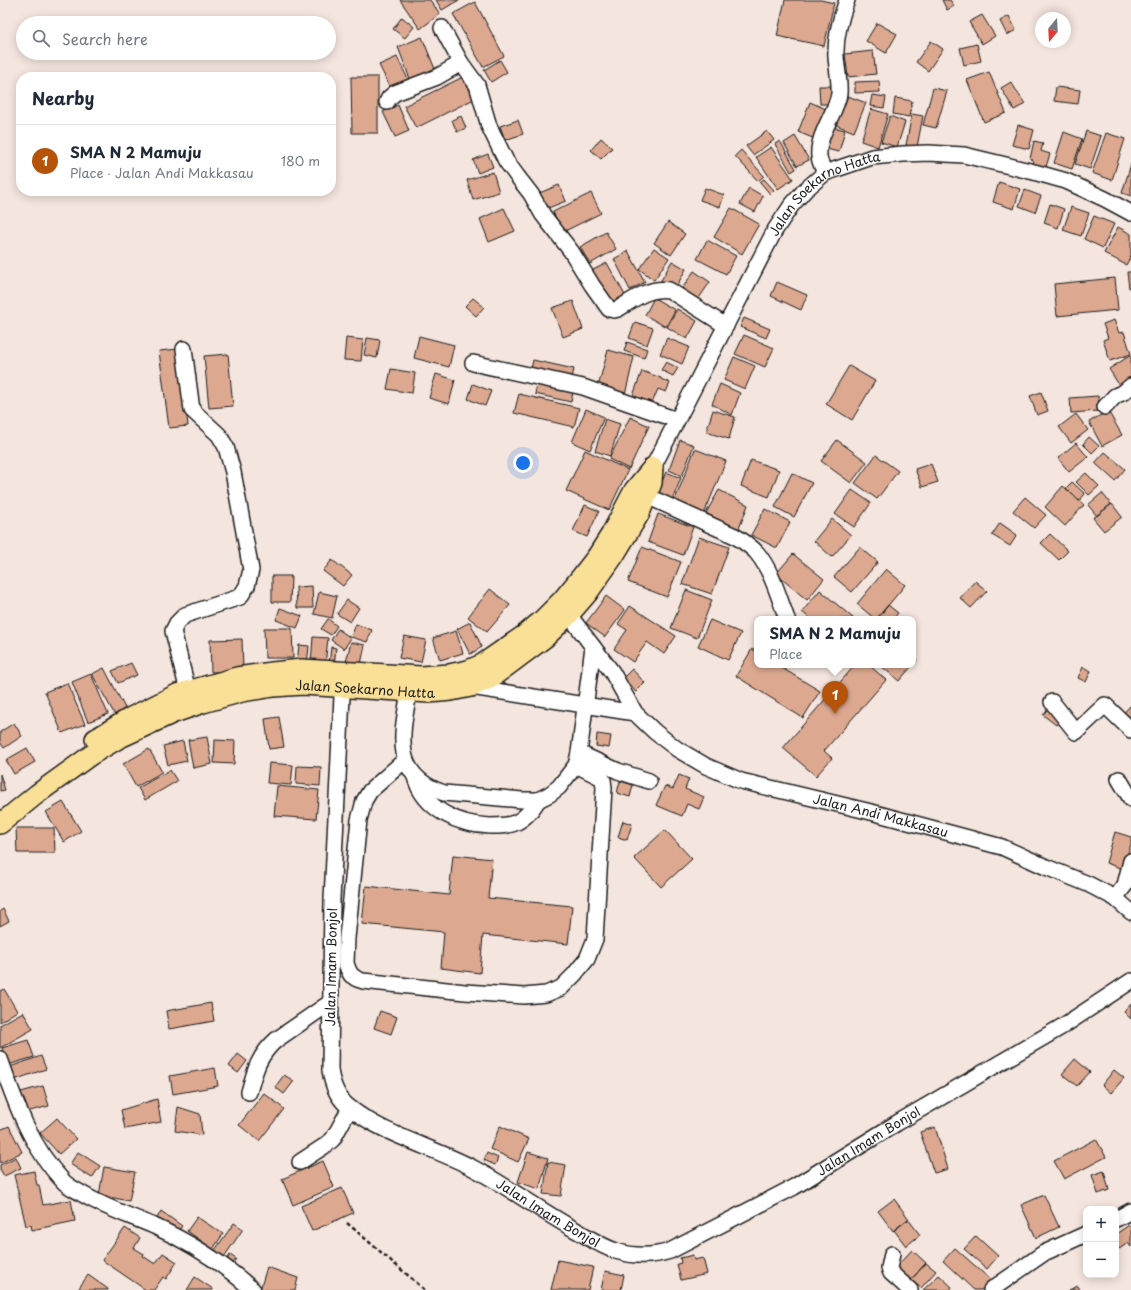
<!DOCTYPE html>
<meta charset="utf-8">
<style>
body{margin:0;font-family:"Playpen Sans",sans-serif;background:#f6f6f7;color:#1f2937}
.controls{position:absolute;right:12px;bottom:12px;display:grid;overflow:hidden;border-radius:8px;box-shadow:0 2px 10px #0003}
.controls button{width:36px;height:36px;display:grid;place-items:center;padding:0;border:0;border-bottom:1px solid #e0e1e3;background:#fff;color:#1f2937;font:20px sans-serif}
.compass{position:absolute;left:1035px;top:12px;width:36px;height:36px;border-radius:50%;background:#fff;box-shadow:0 2px 10px #0003;rotate:198deg}
.you{position:absolute;left:523px;top:463px;width:14px;height:14px;margin:-10px;border:3px solid #fff;border-radius:50%;background:#1a73e8;box-shadow:0 0 0 6px #1a73e833}
.badge{display:grid;place-items:center;width:26px;height:26px;border-radius:50%;background:#b45309;color:#fff;font-size:13px;font-weight:700}
.pin{position:absolute;translate:-50% -33px;filter:drop-shadow(0 1px 2px #0008)}
.pin::after{content:'';position:absolute;top:21px;width:14px;height:12px;background:inherit;clip-path:polygon(0 0,100% 0,50% 100%)}
.popup{position:absolute;left:754px;top:616px;width:162px;height:52px;box-sizing:border-box;display:grid;place-content:center;border-radius:8px;background:#fff;filter:drop-shadow(0 1px 3px #0005);font-size:13px;white-space:nowrap;color:#747a83}
.popup b{font-size:15px;color:#1f2937}
.popup::after{content:'';position:absolute;left:50%;top:100%;margin-left:-8px;border:8px solid transparent;border-top-color:#fff}
.list{margin:0;padding:0;list-style:none}
h2{display:flex;justify-content:space-between;align-items:center;height:52px;margin:0;padding:0 16px;font-size:17px}
h2 small{font-size:13px;font-weight:400;color:#747a83}
.list li{display:grid;grid-template-columns:26px 1fr auto;gap:12px;align-items:center;box-sizing:border-box;height:72px;padding:0 16px;border-top:1px solid #e0e1e3}
.list b{display:block;font-size:15px;white-space:nowrap}
.list p{margin:0;font-size:13px;white-space:nowrap;color:#747a83}
.list em{font-size:13px;font-style:normal;color:#747a83}
.icon{flex:none;width:22px;height:22px;fill:none;stroke:currentColor;stroke-width:2;stroke-linecap:round;stroke-linejoin:round}
.map{position:relative;flex:none;width:1131px;height:1290px;overflow:hidden}
.search{position:absolute;background:#fff;box-shadow:0 2px 10px #0003;left:16px;top:16px;width:320px;height:44px;display:flex;align-items:center;gap:10px;box-sizing:border-box;padding:0 14px;border-radius:22px;color:#747a83;font-size:15px}
.panel{position:absolute;background:#fff;box-shadow:0 2px 10px #0003;left:16px;top:72px;width:320px;height:124px;border-radius:16px}
.map>svg:first-child{display:block}
.building{fill:#dca890;stroke:#1c1c1c}
.lines{fill:none;stroke-linecap:round;stroke-linejoin:round}
.minor-casing{stroke:#1c1c1c;stroke-width:18}
.major-casing{stroke:#1c1c1c;stroke-width:22}
.path{stroke:#1c1c1c;stroke-width:2.5;stroke-dasharray:4 3;stroke-linecap:butt}
.minor{stroke:#fff;stroke-width:15}
.major{stroke:#fadf96;stroke-width:19}
.labels{text-anchor:middle;stroke-width:4;stroke-linejoin:round;paint-order:stroke}
.street-label{font-size:13px;fill:#1c1c1c;stroke:#fff}
</style>
<div class="map">
<svg width="1131" height="1290" viewBox="0 0 1131 1290">
<rect width="100%" height="100%" fill="#f4e5de"/>
<filter id="ink" filterUnits="userSpaceOnUse"><feTurbulence type="fractalNoise" baseFrequency=".025" numOctaves="2"/><feDisplacementMap in="SourceGraphic" scale="8" xChannelSelector="R" yChannelSelector="G"/><feConvolveMatrix kernelMatrix="1 2 1 2 8 2 1 2 1" color-interpolation-filters="sRGB"/></filter>
<g filter="url(#ink)">
<path class="building" d="M400,0H430L440,14L420,29Z
M436,0H459L442,10Z
M785,0H821L834,3L824,46L777,36Z
M942,0H950L954,6L947,10Z
M475,2L504,56L483,67L453,14Z
M982,15L995,36L982,44L969,22Z
M1009,16L1016,30L1007,35L1000,21Z
M402,17L414,27L405,38L393,29Z
M877,23L897,34L886,53L866,41Z
M422,37L435,69L410,79L398,47Z
M931,41L943,49L928,71L916,62Z
M977,44L981,61L964,65L960,48Z
M873,51L876,74L848,77L845,54Z
M397,57L410,83L392,91L379,65Z
M500,60L507,72L491,82L484,70Z
M989,72L1006,113L984,122L967,80Z
M351,77H378V133H352Z
M463,77L474,99L416,128L404,106Z
M879,81L880,92L855,93V82Z
M1011,82L1025,104L1014,110L1001,88Z
M819,86H831V104H820Z
M1056,87L1080,90L1078,104L1054,101Z
M933,88L947,91L936,128L923,125Z
M872,95L886,97L884,108L870,106Z
M848,96L866,103L854,132L836,125Z
M895,98L912,101L909,117L893,114Z
M810,102L828,110L815,139L798,132Z
M398,105L409,131L395,137L383,112Z
M871,109L888,114L878,147L861,141Z
M912,114L923,116L917,147L906,145Z
M461,116L466,128L457,132L452,120Z
M890,116L905,122L897,147L881,142Z
M518,120L523,134L505,140L500,126Z
M1018,125L1034,130L1029,149L1012,145Z
M832,127L845,130L839,152L826,149Z
M767,131L774,140L753,155L746,146Z
M1086,131L1101,136L1090,169L1075,164Z
M1064,132L1082,139L1072,169L1054,163Z
M1106,133L1125,139L1112,180L1092,173Z
M795,136L809,160L797,166L784,143Z
M601,138L612,148L601,159L591,150Z
M780,141L796,169L791,172L775,144Z
M1034,141L1043,143L1041,151L1050,154L1045,170L1031,166L1033,160L1030,159Z
M771,147L793,179L778,189L756,157Z
M741,150L764,176L758,181L735,156Z
M488,154L493,167L478,173L473,160Z
M1131,164V196L1122,193Z
M493,172L499,192L473,200L467,180Z
M764,179L774,190L770,194L760,182Z
M999,182L1020,189L1014,209L993,202Z
M559,185L566,201L543,210L537,194Z
M705,188L724,195L720,207L700,200Z
M749,188L763,196L755,212L740,204Z
M1025,190L1041,196L1035,212L1019,206Z
M591,193L601,213L563,232L553,212Z
M1050,204L1064,209L1058,228L1044,223Z
M1071,207L1089,213L1081,236L1063,230Z
M504,208L515,231L489,242L480,219Z
M731,208L759,224L742,254L714,237Z
M1094,216L1114,224L1103,248L1084,239Z
M668,222L685,234L671,255L654,243Z
M1118,227L1131,234V256L1126,265L1104,253Z
M606,232L616,249L590,264L580,247Z
M707,240L736,256L726,274L697,259Z
M654,248L669,258L654,280L639,269Z
M628,251L645,282L630,290L614,259Z
M672,261L686,269L674,291L659,284Z
M607,263L626,297L609,306L591,271Z
M694,271L710,282L695,304L679,293Z
M1127,272H1131V287L1129,288Z
M1115,278L1118,310L1057,316L1054,284Z
M777,282L807,295L801,310L771,296Z
M473,298L484,307L476,316L465,306Z
M654,298L675,310L666,327L645,315Z
M573,301L583,329L563,337L552,308Z
M677,309L697,321L687,339L667,327Z
M744,318L770,329L766,338L740,327Z
M1114,320L1119,333L1124,332L1131,354L1110,361L1103,340L1108,338L1103,324Z
M635,322L653,328L647,345L629,338Z
M744,335L774,348L765,367L735,354Z
M419,336L454,345L449,367L414,358Z
M346,338L363,340L361,361L344,360Z
M367,338L380,340L377,358L364,355Z
M667,338L689,347L682,364L660,354Z
M627,342L647,349L644,358L624,351Z
M179,349L188,426L169,428L159,351Z
M608,350L634,357L624,399L598,387Z
M228,354L233,406L209,408L204,356Z
M1131,355V377L1119,385L1109,369Z
M734,357L755,366L745,389L724,380Z
M533,360L574,369L571,383L530,374Z
M666,362L678,368L673,376L661,370Z
M849,366L875,381L852,420L826,404Z
M391,369L415,373L412,393L387,389Z
M642,371L661,378V379L670,383L666,392L658,389L650,408L631,401Z
M436,374L455,380L449,404L429,398Z
M538,379L574,387L571,402L535,394Z
M473,384L491,391L485,406L468,399Z
M720,384L740,393L732,415L712,404Z
M1041,392L1048,411L1037,415L1030,396Z
M519,394L579,408L574,427L514,413Z
M1098,396L1099,411L1071,413L1070,398Z
M586,409L604,417L590,450L572,442Z
M713,410L735,417L729,439L706,432Z
M1108,411L1122,435L1102,446L1089,422Z
M1076,414L1088,430L1071,443L1059,427Z
M630,417L649,426L629,469L609,459Z
M605,419L620,424L610,456L595,451Z
M1089,437L1099,446L1092,453L1083,444Z
M680,440L694,445L682,476L669,470Z
M837,440L867,462L851,483L821,461Z
M1076,443L1088,457L1069,472L1058,458Z
M695,449L726,461L704,514L674,502Z
M585,450L628,470L609,510L566,491Z
M1105,452L1125,469L1115,481L1095,463Z
M876,455L898,471L877,499L855,483Z
M751,460L779,470L769,497L741,486Z
M931,464L938,482L922,487L915,469Z
M666,472L681,478L671,503L656,497Z
M792,473L812,483L794,517L775,507Z
M1086,473L1099,486L1089,495L1076,482Z
M1072,482L1085,494L1079,501L1066,488Z
M1063,486L1084,505L1065,526L1045,507Z
M719,490L748,505L738,531L706,513Z
M852,490L871,503L854,527L835,514Z
M1102,493L1111,504L1097,516L1088,505Z
M1025,497L1046,515L1034,528L1013,511Z
M1112,504L1122,517L1104,531L1093,518Z
M585,505L599,511L587,537L573,531Z
M765,509L790,522L777,548L751,535Z
M658,514L693,527L683,555L648,542Z
M832,519L851,535L832,557L814,541Z
M1000,523L1017,535L1010,546L992,535Z
M1050,534L1068,551L1059,560L1041,543Z
M699,537L729,547L712,594L682,584Z
M642,547L681,562L667,597L628,582Z
M860,547L878,562L852,592L834,577Z
M793,554L824,579L807,600L776,574Z
M332,560L352,575L343,586L323,571Z
M886,569L905,585L877,619H875L857,604Z
M272,576H291L290,602H272Z
M975,581L987,591L971,608L960,598Z
M312,586L313,608H297L296,587Z
M490,589L510,605L487,632L468,617Z
M686,590L712,600L697,638L671,628Z
M820,590L854,619H811L802,612Z
M319,592L337,596L332,618L314,614Z
M606,596L625,610L605,637L586,623Z
M347,600L359,608L350,622L337,614Z
M888,605L898,613L893,619H881L878,617Z
M630,606L676,636L664,654L647,642L633,662L614,649L627,630L618,624Z
M280,608L302,616L297,628L276,620Z
M328,619L337,626L331,635L321,629Z
M710,620L741,633L728,660L698,646Z
M470,622L482,647L470,654L457,629Z
M356,624L372,630L367,642L351,637Z
M264,628H292L293,658H265Z
M338,629L351,638L344,649L331,640Z
M456,631L463,653L440,660L433,638Z
M404,636L426,640L421,662L399,658Z
M313,637L328,638L325,665L311,664Z
M242,639L243,671L211,672L210,640Z
M351,642L365,645L360,669L345,666Z
M299,645L309,646L307,665L297,664Z
M331,647L336,648L334,666L329,665Z
M752,649L757,652V665H777L820,691L803,718L736,676Z
M913,656L917,660L899,681L880,665H913Z
M131,663L137,675L118,683L112,671Z
M855,665H869L886,680L824,751L832,758L816,776L783,748Z
M1083,667L1091,671L1086,682L1078,678Z
M104,668L126,710L115,715L92,674Z
M632,669L645,683L636,692L623,678Z
M91,674L108,714L88,722L72,682Z
M67,683L85,724L62,733L45,692Z
M1131,705V731L1118,719Z
M1049,707L1062,717L1056,725L1043,715Z
M279,717L284,747L269,749L265,719Z
M14,723L22,736L4,748L0,742V732Z
M597,734L611,736L609,748L596,746Z
M207,737L212,764L193,768L188,740Z
M215,740L235,741L234,764L214,763Z
M183,741L187,761L168,765L163,746Z
M27,748L35,762L14,774L6,760Z
M149,749L162,772L136,787L123,764Z
M269,763L293,765L291,785L267,783Z
M297,766L321,767L320,786L296,784Z
M170,770L177,781L145,800L138,788Z
M0,774L5,790L0,791Z
M679,775L689,779L685,789L704,797L699,809L687,804L682,816L656,805L665,786L673,789Z
M620,781L633,785L630,797L617,793Z
M277,786L319,790L316,819L274,816Z
M63,802L81,831L64,842L46,812Z
M623,821L632,824L627,840L618,837Z
M16,828H54L55,853H17Z
M665,830L692,859L661,887L634,858Z
M1115,832L1131,837V844L1123,869L1106,863Z
M453,855L492,859L488,898L572,906L568,944L483,935L480,973L441,968L444,932L362,924L366,886L449,895Z
M3,909L9,921L0,926V911Z
M4,989L17,1011L0,1022V991Z
M211,1003L214,1021L169,1029L166,1011Z
M1131,1004V1019L1124,1012Z
M380,1011L397,1017L391,1034L374,1028Z
M23,1012L33,1029L0,1048V1025Z
M28,1040L34,1057L8,1065L2,1048Z
M238,1054L247,1061L238,1073L229,1066Z
M41,1056L46,1069L11,1081L7,1068Z
M1075,1059L1090,1072L1077,1086L1062,1074Z
M215,1068L218,1086L173,1094L170,1076Z
M1114,1070L1124,1078L1111,1093L1102,1085Z
M284,1075L294,1081L284,1094L275,1087Z
M43,1086L49,1106L26,1112L21,1092Z
M264,1093L284,1109L259,1141L239,1125Z
M157,1099L161,1122L125,1129L121,1110Z
M178,1107L200,1114L202,1135L175,1131Z
M57,1118L76,1139L59,1154L40,1133Z
M9,1126L22,1152L0,1163V1130Z
M500,1126L529,1139L518,1162L490,1149Z
M935,1127L948,1169L934,1173L920,1132Z
M1096,1139L1106,1157L1064,1179L1054,1161Z
M78,1152L100,1166L92,1178L70,1164Z
M528,1152L548,1158L539,1189L518,1182Z
M487,1153L498,1158L495,1165L484,1160Z
M16,1157L21,1168L4,1176L0,1169V1165Z
M323,1161L334,1187L293,1205L282,1179Z
M548,1162L566,1165L561,1196L543,1194Z
M104,1167L135,1172L129,1201L99,1195Z
M34,1171L37,1185H39L43,1205L71,1200L75,1221L32,1230L31,1225L26,1226L14,1175Z
M1104,1171L1109,1190L1098,1194L1092,1175Z
M342,1188L353,1213L312,1231L301,1206Z
M1044,1195L1059,1227L1036,1238L1021,1205Z
M894,1199L909,1219L893,1231L878,1211Z
M161,1211L182,1226L176,1234L156,1220Z
M197,1217L223,1234L213,1249L187,1231Z
M908,1219L920,1235L906,1246L894,1230Z
M234,1223L243,1229L224,1257L215,1250Z
M1129,1225L1131,1228V1247L1128,1243L1119,1249L1116,1245V1234Z
M125,1228L140,1238L134,1248L144,1254L143,1256L155,1264L163,1253L177,1262L166,1279L163,1277L154,1290H146L102,1260Z
M976,1236L998,1256L987,1269L964,1249Z
M955,1248L991,1280L981,1290H974L943,1261Z
M912,1250L926,1263L909,1282L894,1269Z
M230,1255L236,1259L230,1267L224,1264Z
M693,1255L694,1260L703,1258L707,1274L681,1280L677,1264L681,1263L680,1258Z
M558,1260L593,1267L588,1290H551Z
M926,1263L936,1271L921,1288L911,1280Z
M267,1267L298,1278L295,1290H260Z
M605,1271L624,1275L621,1290H601Z
M88,1275L108,1289V1290H83L79,1288Z
M939,1275L952,1287L950,1290H923Z
M195,1277L213,1289V1290H187Z
M1078,1286L1080,1290H1069Z"/>
<g class="lines">
<defs>
<g id="minor">
<path d="M442,28L461,63L477,85L489,126L506,161L517,176L531,194L543,215L571,251L592,285L609,309L614,310L618,309C634,299 649,287 669,290L726,326"/>
<path d="M387,102L389,98L395,93L437,77L461,63"/>
<path d="M825,173C823,168 819,161 819,156C817,135 836,113 839,94C840,82 837,70 836,57C835,37 840,19 847,0"/>
<path d="M184,349L192,410L219,435L226,447L233,472L251,570L247,586L240,597L185,615L177,623L173,631L188,691"/>
<path d="M473,363L583,387L677,420"/>
<path d="M1105,407L1115,396L1124,392L1131,386"/>
<path id="s1" d="M653,467L775,230L791,206L805,190L825,173L872,157L903,154L928,153L964,155L1034,172L1066,181L1105,199L1131,213"/>
<path d="M638,492L735,536C743,541 751,546 757,553C772,571 779,598 787,619"/>
<path id="s2" d="M565,605L569,615L612,672L635,713L655,732L677,749L706,766L741,781L871,812L1002,847L1046,867L1088,884L1115,898L1131,912"/>
<path id="s3" d="M343,676L332,899L330,1070C332,1084 338,1099 350,1108C386,1136 433,1147 473,1168C509,1187 542,1212 579,1232C591,1239 603,1247 616,1251C635,1257 651,1257 670,1251L794,1187L897,1123L1063,1026L1131,981"/>
<path d="M471,687L635,713"/>
<path d="M409,693C401,736 392,776 444,793L522,800H538L550,794L559,787L576,765L579,753L593,647"/>
<path d="M1052,702L1076,732L1105,705L1131,730"/>
<path d="M579,753L618,771L649,781"/>
<path d="M405,760L370,791L364,801L359,820L347,938L346,963L348,969L351,975L357,979L363,981L465,992L524,996L546,994L561,988L574,975L587,959L595,939L604,788L603,780L600,777L576,765"/>
<path d="M415,777C424,810 459,825 490,826C499,826 509,826 517,822C527,817 533,808 538,800"/>
<path d="M1119,779L1131,799"/>
<path d="M1115,898L1125,885L1131,861"/>
<path d="M0,1059C15,1102 31,1148 64,1182C68,1186 74,1189 79,1192C103,1207 128,1215 154,1226C189,1242 224,1264 253,1290"/>
<path d="M249,1092C255,1070 259,1055 276,1040L331,1002"/>
<path d="M300,1162L326,1145L333,1139L350,1108"/>
<path d="M1116,1219L1131,1211"/>
<path d="M892,1254L889,1268L891,1273L910,1290"/>
<path d="M991,1290L1044,1253L1086,1234"/>
</g>
<g id="major">
<path d="M95,739L131,717L177,694L237,677L272,672L302,669L421,676L449,674L468,670L482,664L524,635L542,620L562,600L580,578L597,556L611,534L634,490L653,467"/>
<path id="s4" d="M0,824L37,794L91,755L118,739L174,713L203,703L242,692L273,687L303,685L429,693L451,691L471,687L490,679L545,638L569,615L588,593L614,556L640,513L652,483L653,467"/>
</g>
</defs>
<use href="#minor" class="minor-casing"/>
<use href="#major" class="major-casing"/>
<path class="path" d="M347,1223L425,1290"/>
<use href="#minor" class="minor"/>
<use href="#major" class="major"/>
</g>
</g>
<g class="labels">
<g class="street-label">
<text dy="5" stroke="none"><textPath href="#s1" startOffset="331">Jalan Soekarno Hatta</textPath></text>
<text dy="5" stroke="none"><textPath href="#s4" startOffset="402">Jalan Soekarno Hatta</textPath></text>
<text dy="5" stroke="none"><textPath href="#s2" startOffset="400">Jalan Andi Makkasau</textPath></text>
<text transform="translate(331 967) rotate(-89)" y="5">Jalan Imam Bonjol</text>
<text dy="5" stroke="none"><textPath href="#s3" startOffset="1023">Jalan Imam Bonjol</textPath></text>
<text dy="5" stroke="none"><textPath href="#s3" startOffset="663">Jalan Imam Bonjol</textPath></text>
</g>
</g>
</svg>
<div class="controls">
<button>+</button>
<button>−</button>
</div>
<svg class="compass" viewBox="-18 -18 36 36"><path d="M0-13l5 13h-10z" fill="#e53935"/><path d="M0 13l5-13h-10z" fill="#747a83"/></svg>
<div class="you"></div>
<div class="pin badge" style="left:835px;top:714px">1</div>
<div class="popup"><b>SMA N 2 Mamuju</b>Place</div>
<div class="search"><svg class="icon" aria-label="search" viewBox="0 0 24 24"><circle cx="10" cy="10" r="6"/><path d="M15 15l6 6"/></svg>Search here</div>
<section class="panel">
<h2>Nearby<small></small></h2>
<ul class="list">
<li><span class="badge">1</span><div><b>SMA N 2 Mamuju</b><p>Place · Jalan Andi Makkasau</p></div><em>180 m</em></li>
</ul>
</section>
</div>
